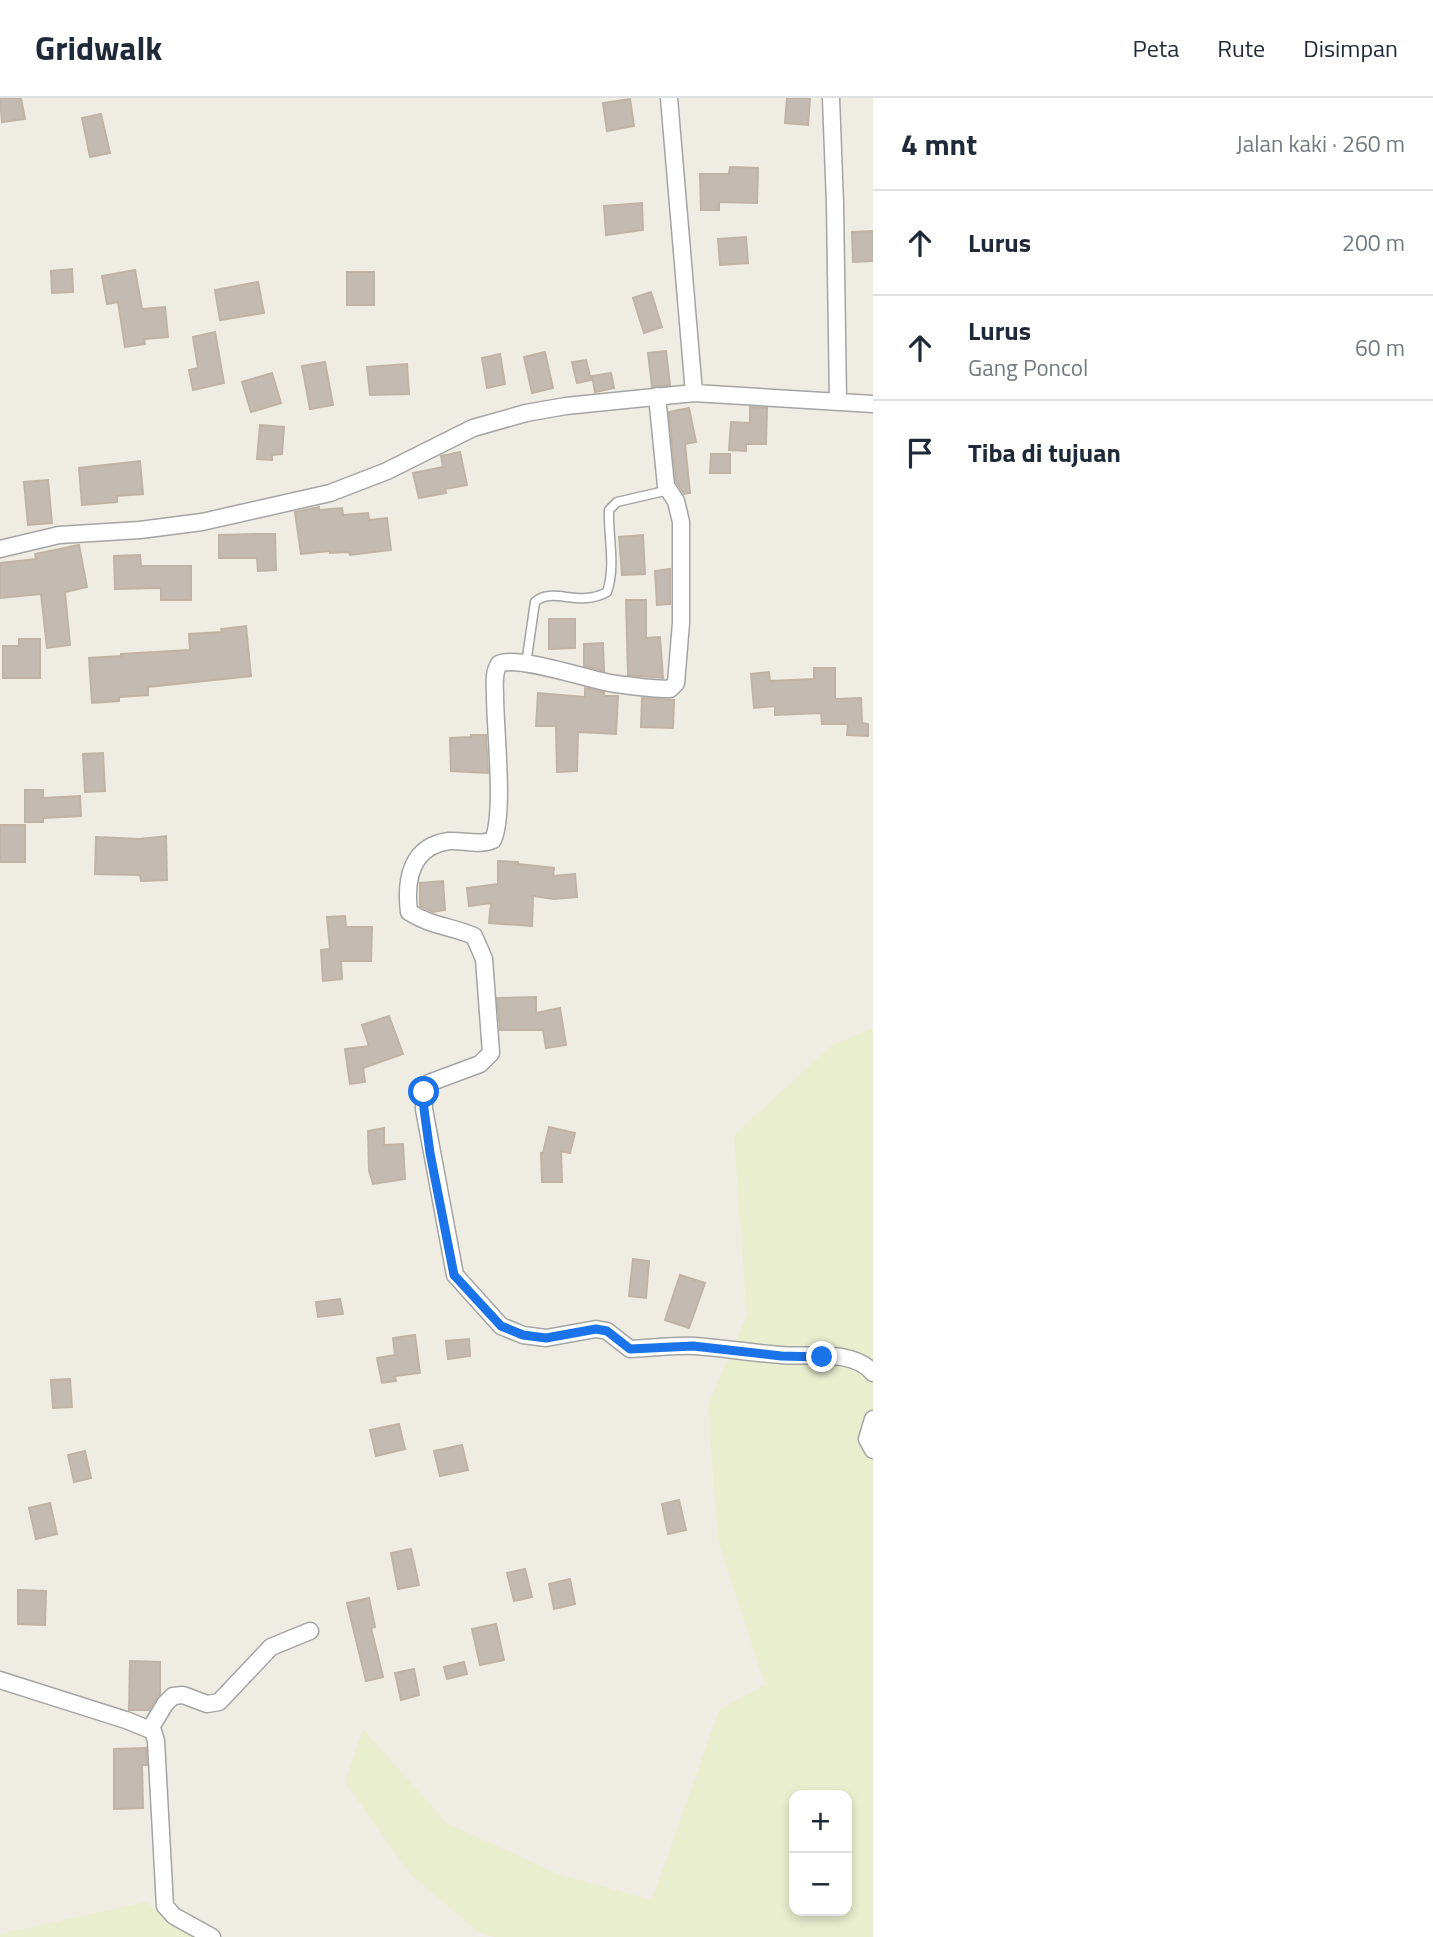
<!DOCTYPE html>
<html lang="id">
<meta charset="utf-8">
<style>
body{margin:0;font-family:"Titillium Web",sans-serif;background:#f6f6f7;color:#1f2937}
.controls{position:absolute;right:21px;bottom:21px;display:grid;overflow:hidden;border-radius:14px;box-shadow:0 4px 10px #0003}
.controls button{width:63px;height:63px;display:grid;place-items:center;padding:0;border:0;border-bottom:2px solid #e0e1e3;background:#fff;color:#1f2937;font:35px sans-serif}
.stop{position:absolute;width:21px;height:21px;margin:-16px;border:5px solid #1a73e8;border-radius:50%;background:#fff}
.stop.end{background:#1a73e8;border-color:#fff;box-shadow:0 2px 7px #0008}
.list{margin:0;padding:0;list-style:none}
h2{display:flex;justify-content:space-between;align-items:center;height:91px;margin:0;padding:0 28px;font-size:30px}
h2 small{font-size:23px;font-weight:400;color:#747a83}
.list li{display:grid;grid-template-columns:46px 1fr auto;gap:21px;align-items:center;box-sizing:border-box;height:105px;padding:0 28px;border-top:2px solid #e0e1e3}
.list b{display:block;font-size:26px;white-space:nowrap}
.list p{margin:0;font-size:23px;white-space:nowrap;color:#747a83}
.list em{font-size:23px;font-style:normal;color:#747a83}
.icon{flex:none;width:38px;height:38px;fill:none;stroke:currentColor;stroke-width:2;stroke-linecap:round;stroke-linejoin:round}
.map{position:relative;flex:none;width:873px;height:1839px;overflow:hidden}
header{display:flex;align-items:center;gap:42px;box-sizing:border-box;height:98px;padding:0 35px;background:#fff;border-bottom:2px solid #e0e1e3}
header strong{font-size:33px}
nav{display:flex;gap:38px;margin-inline-start:auto;font-size:24px}
main{display:flex}
aside{flex:1;background:#fff}
.map>svg:first-child{display:block}
.farmland{fill:#e9eece;fill-rule:evenodd}
.building{fill:#c3bbb2;stroke:#c0b3a5;stroke-width:2}
.lines{fill:none;stroke-linecap:round;stroke-linejoin:round}
.service-casing{stroke:#a4a4a4;stroke-width:11}
.minor-casing{stroke:#a4a4a4;stroke-width:19}
.service{stroke:#fff;stroke-width:8}
.minor{stroke:#fff;stroke-width:16}
.route{stroke:#1a73e8;stroke-width:9}
</style>
<header>
<strong>Gridwalk</strong>
<nav><a>Peta</a><a>Rute</a><a>Disimpan</a></nav>
</header>
<main>
<div class="map">
<svg width="873" height="1839" viewBox="0 0 873 1839">
<rect width="100%" height="100%" fill="#efece3"/>
<path class="farmland" d="M873,930V1839H494L478,1834L410,1776L345,1684L363,1631L447,1725L558,1776L652,1802L719,1612L765,1587L718,1442L708,1307L747,1217L734,1037L832,947ZM794,1697H847V1813H794Z
M146,1804L192,1839H0V1836Z"/>
<path class="building" d="M0,0H21L25,21L2,24Z
M787,0H810L808,27L785,25Z
M630,1L634,28L607,33L603,5Z
M101,16L110,55L90,59L82,20Z
M730,69L758,70L757,105L719,104V112H701L700,76H729Z
M642,105L643,132L606,137L604,108Z
M873,133V163L853,164L852,134Z
M746,139L748,165L720,167L718,141Z
M72,171L73,194L52,195L51,173Z
M135,172L142,211L165,209L168,239L144,241L145,246L125,249L118,204L107,206L102,178Z
M347,174H374V207H347Z
M258,184L264,215L220,222L215,192Z
M651,194L662,229L644,235L633,200Z
M215,234L224,285L193,292L189,272L198,270L193,239Z
M666,253L670,287L652,289L648,255Z
M545,254L553,290L532,295L524,259Z
M500,256L505,286L487,290L482,260Z
M586,262L591,282L577,285L572,264Z
M325,264L333,307L310,311L302,268Z
M407,266L409,296L370,297L367,269Z
M272,275L281,305L251,314L242,284Z
M611,275L614,290L595,294L592,278Z
M750,309L767,310L766,346H746V353L729,352L731,324L750,325Z
M689,310L696,344L685,346L690,395L684,396L676,384L669,314Z
M260,327L284,329L282,356L272,357V362L257,361Z
M460,354L467,387L445,391L446,395L419,400L413,375L443,369L441,358Z
M711,356H730V375H710Z
M140,363L143,396L117,398V404L82,407L79,370Z
M48,382L52,425L28,427L24,384Z
M319,409V412L342,410L343,417L368,415L369,422L387,420L391,452L350,457L349,454L330,455V453L301,456L295,414Z
M256,436H275L276,472L258,473L257,460H219V437Z
M643,437L645,476L622,477L619,439Z
M79,447L87,489L65,494L70,547L47,550L41,496L0,500V465L36,461L35,456Z
M140,457L141,468H191V502H161V490L115,491L114,458Z
M670,471V506L657,507L655,473Z
M626,502H646V540L660,539L663,580L628,577Z
M549,521H575V550L549,551Z
M246,528L251,578L148,589V597L119,599V603L92,605L89,560L121,558V556L190,552L189,536L222,534L221,531Z
M19,541H40V580H3V548H19Z
M603,545L604,573L584,568V546Z
M814,570H835V601L861,600L862,625L868,626V638L847,637L848,626H822L821,615L775,617V608L754,610L751,576L769,574L770,583L814,581Z
M585,590L604,594V598H618L616,636L578,634L577,673L557,674L556,628H536L538,595L585,599Z
M642,600L674,602L673,630L641,629Z
M471,637H486L488,675L451,673L450,640L471,639Z
M103,655L105,693L85,694L83,656Z
M25,692H43V700L80,698L81,718L43,720V724H25Z
M0,727H25V764H0Z
M166,738L167,782L141,783L140,777L95,776L96,739L140,741Z
M498,763L518,764V766L554,770L553,778L575,776L577,799L554,801L533,798L532,828L489,825L491,805L469,808L467,790L498,786Z
M443,783L445,812L433,814L420,808V785Z
M345,818L346,829H372L371,863H341L342,881L323,883L321,852L330,851L327,819Z
M536,899V915L560,910L566,947L546,950L543,932H500L497,900Z
M389,918L403,956L363,970L365,984L350,986L345,951L369,948L362,927Z
M549,1029L575,1035L570,1055L561,1053L562,1084H542L541,1055H543Z
M384,1030V1047L403,1046L405,1081L373,1086L369,1072L368,1033Z
M633,1161L649,1163L646,1200L629,1198Z
M680,1177L705,1185L689,1230L665,1222Z
M340,1201L343,1216L318,1219L316,1204Z
M415,1237L420,1275L395,1278L396,1283L382,1285L377,1260L395,1257L393,1240Z
M469,1241L470,1258L448,1261L446,1243Z
M70,1281L72,1309L53,1310L51,1282Z
M399,1326L405,1351L376,1358L370,1332Z
M462,1347L468,1372L440,1378L434,1353Z
M85,1353L91,1380L74,1384L68,1357Z
M679,1402L686,1432L668,1436L662,1406Z
M50,1405L57,1436L36,1441L29,1410Z
M411,1451L419,1487L398,1491L391,1455Z
M525,1471L532,1499L514,1503L507,1475Z
M570,1481L575,1506L554,1511L549,1486Z
M18,1492L46,1493L45,1527L18,1526Z
M369,1500L375,1529L371,1530L383,1579L366,1583L347,1505Z
M496,1526L504,1562L480,1567L472,1531Z
M130,1563L160,1564V1596L149,1612H129Z
M464,1564L467,1576L447,1581L444,1569Z
M414,1571L419,1597L401,1602L395,1575Z
M146,1650L147,1667H142L143,1710L114,1711V1651Z"/>
<g class="lines">
<defs>
<path id="service" d="M526,566L535,504C552,488 579,510 607,494C616,468 608,438 609,412L617,404L669,392"/>
<path id="minor" d="M669,0L694,295
M831,0L835,106L838,303
M657,298L666,388L676,403L681,424V525L676,585L670,591C650,591 630,588 610,585C587,581 517,557 499,566C493,575 495,587 495,597C495,632 505,715 493,742C479,748 464,742 449,743C411,748 405,781 409,814C431,828 450,828 474,838L484,861L491,955L480,966L429,985L424,994V1011L455,1177L501,1228L523,1237L546,1240L596,1231L607,1233L630,1251C652,1250 674,1247 695,1248C724,1250 752,1255 781,1257C808,1260 853,1250 873,1275
M0,451L59,437L140,432L202,424L330,395L387,373L473,330L526,315L566,308L694,295L873,306
M873,1321L867,1341L873,1352
M0,1582L126,1622L153,1633L156,1643L165,1808L174,1818L212,1839
M150,1631L165,1606L173,1598L183,1597L207,1606L219,1604L271,1549L310,1533"/>
</defs>
<use href="#service" class="service-casing"/>
<use href="#minor" class="minor-casing"/>
<use href="#service" class="service"/>
<use href="#minor" class="minor"/>
</g>
<g class="lines">
<path class="route" d="M424,994V1011L430,1055L454,1177L501,1228L523,1237L546,1240L596,1231L607,1233L630,1251L693,1248L781,1258L822,1259"/>
</g>
</svg>
<div class="controls">
<button>+</button>
<button>−</button>
</div>
<div class="stop" style="left:424px;top:994px"></div>
<div class="stop end" style="left:822px;top:1259px"></div>
</div>
<aside>
<h2>4 mnt<small>Jalan kaki · 260 m</small></h2>
<ul class="list">
<li><svg class="icon" aria-label="ahead" viewBox="0 0 24 24"><path d="M12 20V5M6 11l6-6 6 6"/></svg><div><b>Lurus</b></div><em>200 m</em></li>
<li><svg class="icon" aria-label="ahead" viewBox="0 0 24 24"><path d="M12 20V5M6 11l6-6 6 6"/></svg><div><b>Lurus</b><p>Gang Poncol</p></div><em>60 m</em></li>
<li><svg class="icon" aria-label="arrive" viewBox="0 0 24 24"><path d="M6 21V4h12l-3 4 3 4H6"/></svg><div><b>Tiba di tujuan</b></div></li>
</ul>
</aside>
</main>
